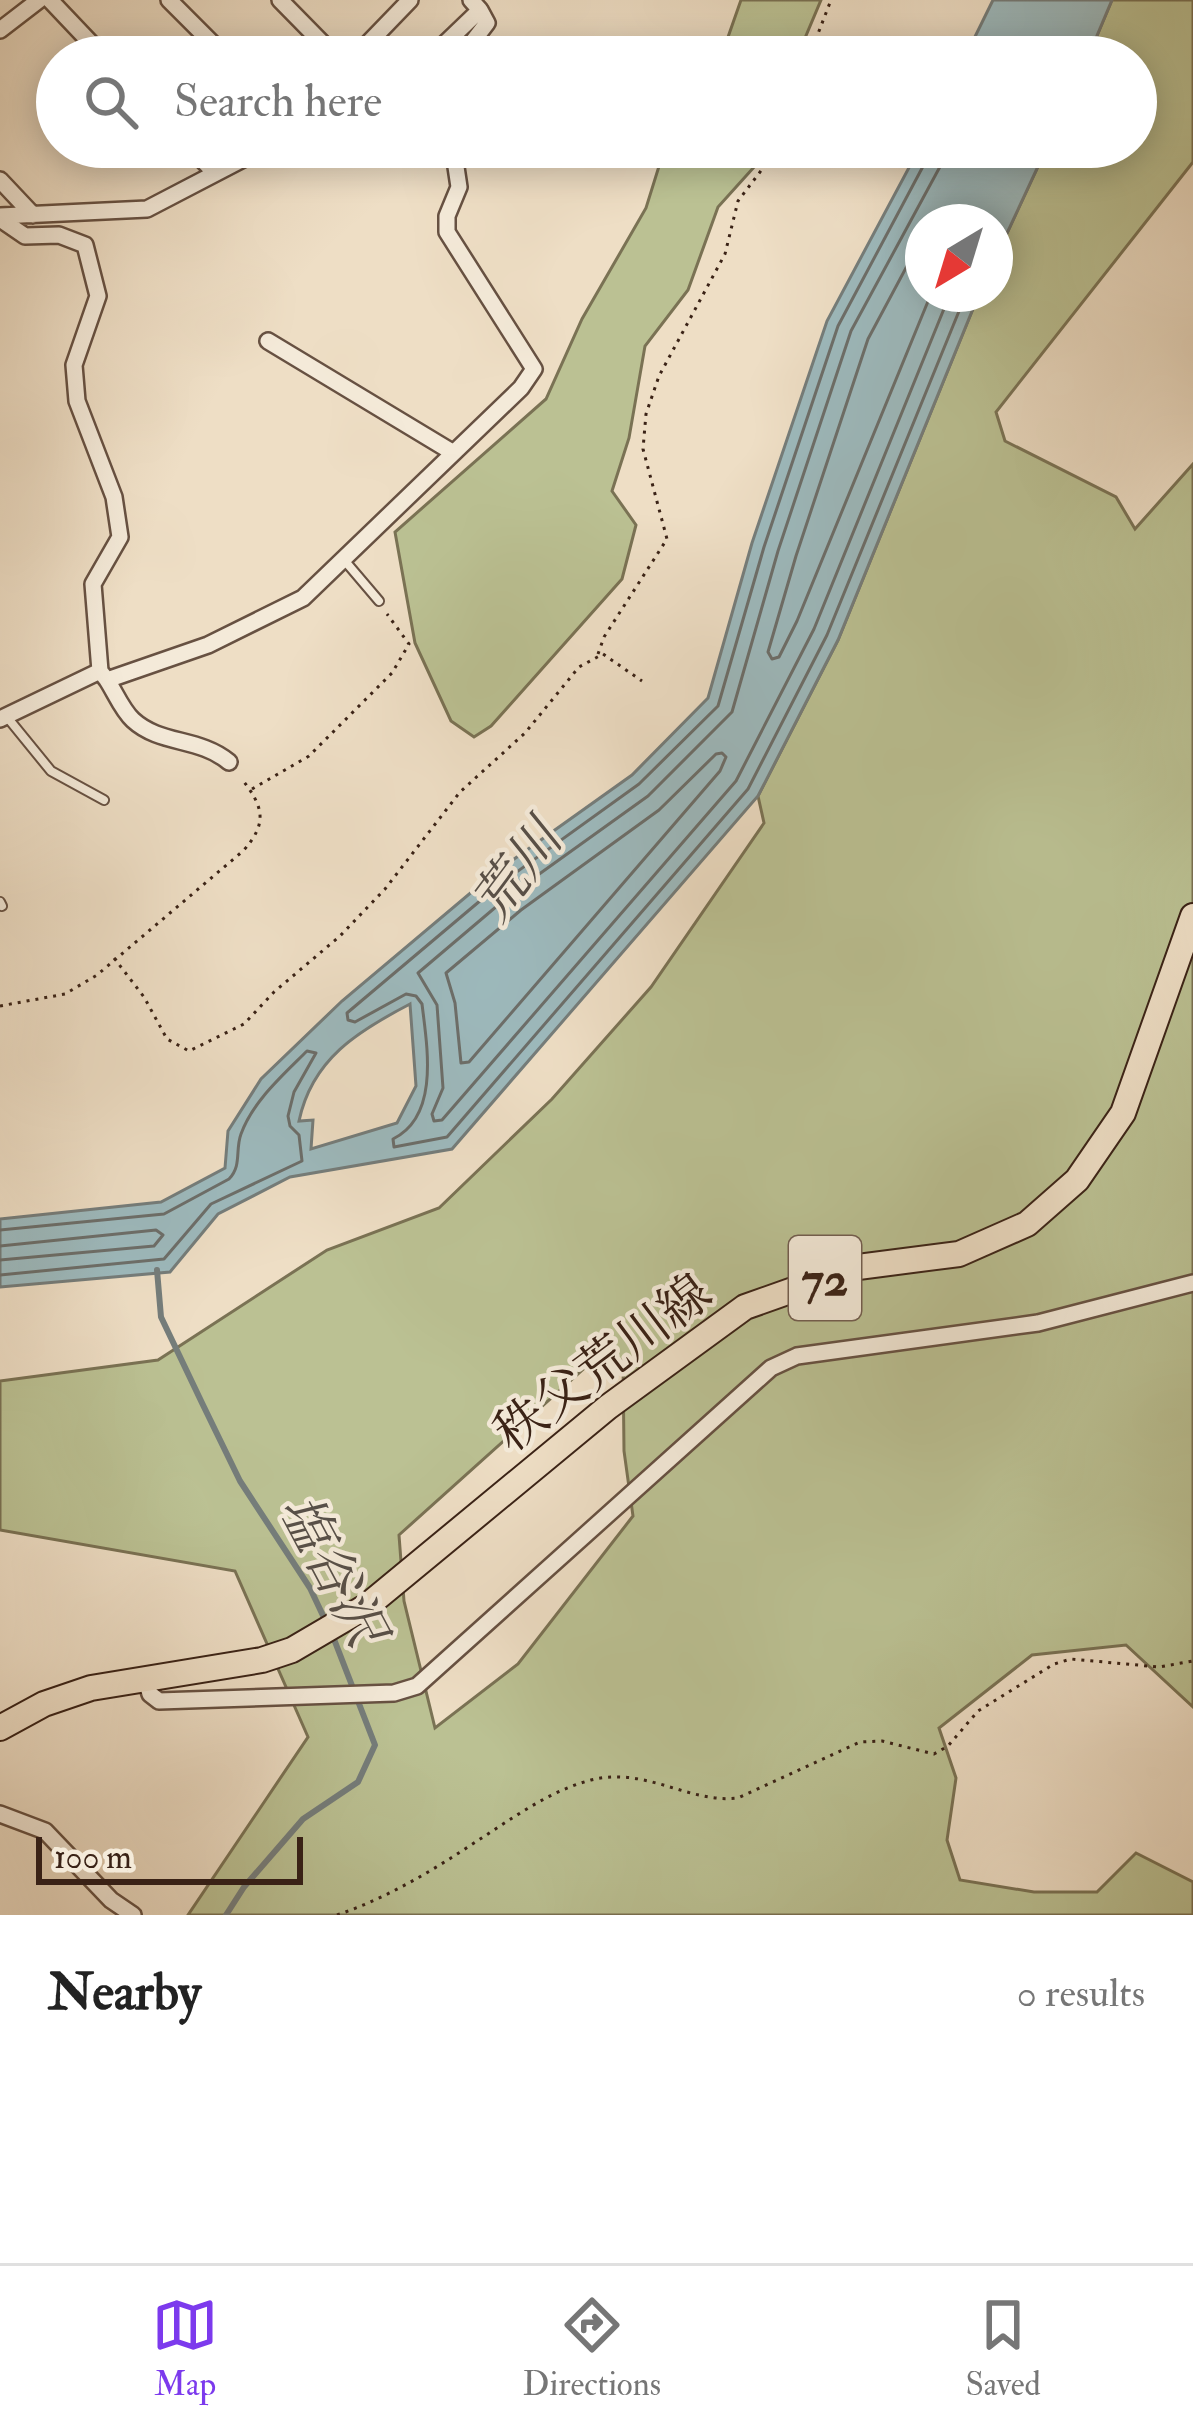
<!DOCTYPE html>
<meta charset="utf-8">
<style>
body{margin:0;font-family:"IM FELL Double Pica","Noto Serif JP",serif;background:#f6f6f6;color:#222}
.compass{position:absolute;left:905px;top:204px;width:108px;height:108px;border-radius:50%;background:#fff;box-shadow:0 6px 30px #0003;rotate:218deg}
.scale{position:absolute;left:36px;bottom:30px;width:267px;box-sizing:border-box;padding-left:12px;border:6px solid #3a2216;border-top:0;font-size:33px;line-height:42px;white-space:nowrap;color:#3a2216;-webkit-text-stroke:9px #f4ead9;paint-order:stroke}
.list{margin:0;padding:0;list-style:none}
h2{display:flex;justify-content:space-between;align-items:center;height:156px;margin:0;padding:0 48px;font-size:51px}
h2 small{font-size:39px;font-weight:400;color:#767676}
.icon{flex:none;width:66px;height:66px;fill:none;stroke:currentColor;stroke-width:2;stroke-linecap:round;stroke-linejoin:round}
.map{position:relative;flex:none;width:1193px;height:1915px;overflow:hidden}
.search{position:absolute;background:#fff;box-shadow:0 6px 30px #0003;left:36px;right:36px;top:36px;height:132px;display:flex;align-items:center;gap:30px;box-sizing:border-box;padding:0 42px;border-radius:66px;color:#767676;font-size:45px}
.sheet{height:348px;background:#fff}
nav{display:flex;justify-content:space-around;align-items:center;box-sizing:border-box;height:168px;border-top:3px solid #e0e0e0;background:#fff;font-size:33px;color:#767676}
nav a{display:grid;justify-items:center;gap:6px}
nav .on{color:#7c3aed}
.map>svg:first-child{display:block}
.green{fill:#bbc193;stroke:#7a7254;stroke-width:3;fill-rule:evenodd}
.water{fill:#9dbabe;stroke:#757d7b;stroke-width:3;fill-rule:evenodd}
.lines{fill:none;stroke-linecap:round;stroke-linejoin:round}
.shore{stroke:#6c6e6a;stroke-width:3}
.stream{stroke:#757d7b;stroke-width:6}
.lane-casing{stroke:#675142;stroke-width:12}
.street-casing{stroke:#675142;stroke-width:20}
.primary-casing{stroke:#3a2216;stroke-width:28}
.path{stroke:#3a2216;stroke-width:3;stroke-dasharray:3 6;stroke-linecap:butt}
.lane{stroke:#f4ead9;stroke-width:8}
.street{stroke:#f4ead9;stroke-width:15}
.primary{stroke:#eedec5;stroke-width:24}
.labels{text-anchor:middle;stroke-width:9;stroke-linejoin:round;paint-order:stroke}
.shield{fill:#f4ead9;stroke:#725e50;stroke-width:3}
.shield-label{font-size:48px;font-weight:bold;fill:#3a2216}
.street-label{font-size:51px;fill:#3a2216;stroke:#f4ead9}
.water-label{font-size:54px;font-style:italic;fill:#585048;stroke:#f4ead9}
</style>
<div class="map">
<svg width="1193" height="1915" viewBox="0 0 1193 1915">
<rect width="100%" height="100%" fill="#eedec5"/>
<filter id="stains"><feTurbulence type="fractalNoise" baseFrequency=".00167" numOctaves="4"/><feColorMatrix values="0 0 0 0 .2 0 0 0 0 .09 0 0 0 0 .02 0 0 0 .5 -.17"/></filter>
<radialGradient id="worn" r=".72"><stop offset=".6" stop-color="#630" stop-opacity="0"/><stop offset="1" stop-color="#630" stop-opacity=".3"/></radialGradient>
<path class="green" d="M741,0H821L797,57H721Z
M1112,0H1193V162L996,412L1005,441L1116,497L1135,529L1193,464V1707L1126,1645L1032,1655L939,1728L956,1778L947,1840L960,1880L1034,1892H1097L1136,1853L1193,1882V1915H188L308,1737L235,1571L0,1530V1381L158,1360L327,1250L439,1208L552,1099L651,987L764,823L758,796L838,640L979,294H995V259L1047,147H1136V57H1088ZM623,1360L624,1451L633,1516L518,1664L435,1728L404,1601L399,1535L588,1365Z
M665,147H772L718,207L688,290L645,346L629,438L612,491L636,525L622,579L491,726L474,737L451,721L415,643L395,532L546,399L582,319L646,208Z"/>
<path class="water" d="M993,0H1112L1088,57H965Z
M920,147H1047L995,259V222H923V294H979L838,640L758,796L452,1149L290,1177L218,1214L170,1272L0,1287V1219L161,1202L225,1168L228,1131L261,1079L342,1001L493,874L632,775L708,698L752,543L827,321ZM410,1004L416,1086L397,1123L311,1149L313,1120L299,1121C312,1059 358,1031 410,1004Z"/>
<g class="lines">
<path class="shore" d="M929,147L928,157L838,326L764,547L718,706L639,784L500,884L347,1013L348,1020L355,1022L406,994L416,996L422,1004C427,1046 440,1116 393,1139L394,1147L447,1137L748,789L827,635L966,294
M944,147L942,163L851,331L778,551L732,712L648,796L510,895L418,973L437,1005L443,1088L432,1114L434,1121L442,1120L736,781L814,629L950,294
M923,236L868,339L796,556L768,652L772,659L779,657L797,621L931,294
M716,754L722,753L726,757L720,771L469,1062L461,1063L455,1003L446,973L521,910L659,810Z
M0,1230L164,1214L229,1179C242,1166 235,1150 241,1134C253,1101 283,1075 307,1051L316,1053L294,1092L288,1116L290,1126L299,1135L302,1161L211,1204L164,1259L0,1275
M0,1246L156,1230L163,1235L154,1246L0,1260"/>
<path class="stream" d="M157,1270L161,1317L203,1405L240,1481L310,1588L326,1622
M226,1915L244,1887L303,1819L358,1782L375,1745L332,1634"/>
<defs>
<path id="lane" d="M345,561L379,601
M7,717L51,771L104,800
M0,902L2,906"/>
<path id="street" d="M50,0L104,57
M169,0L226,57
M280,0L336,57
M0,30L39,0
M355,57L410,0
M431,57L480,10L471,0
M461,57L487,23L480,10
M190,147L215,173
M0,180L33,215
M0,216L147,209L266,147
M0,219L25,236L59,235L85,245L98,296L74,365L77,401L114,497L120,537L93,584L100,671L0,719
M268,341L452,452
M100,671L107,680L208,645L303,598L521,388L534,369L447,232V216L459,187L453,147
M107,680C115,692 122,710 133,720C160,745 199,737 229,762
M145,1676L150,1694L159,1701L394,1693L417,1686L771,1368L797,1356L1038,1323L1193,1283
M0,1814L45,1831L111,1900L133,1915"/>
<path id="primary" d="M0,1728L44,1704L91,1688L262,1660L292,1650L367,1606L608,1407L745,1307L858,1267L959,1254L1027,1224L1077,1180L1123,1113L1193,916"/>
</defs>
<use href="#lane" class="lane-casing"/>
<use href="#street" class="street-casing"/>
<use href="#primary" class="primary-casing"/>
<path class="path" d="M809,57L831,0
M598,654L604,637L667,539L643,449L646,414L659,376L725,254L738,201L779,147
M252,789L309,756L392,673L409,644L387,614
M114,958L144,997L167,1039L189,1051L244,1024L274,992L340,936L385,889L460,792L525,733L579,667L603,654L642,681
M0,1006L65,994L97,975L243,851C268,823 264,807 241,778
M337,1915C387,1898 432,1871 477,1841C513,1818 549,1791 591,1780C646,1766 689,1804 738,1798L860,1742L882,1741L934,1754L948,1746L978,1711L1054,1664L1071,1659L1159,1667L1193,1661"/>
<use href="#lane" class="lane"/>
<use href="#street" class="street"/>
<use href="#primary" class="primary"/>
</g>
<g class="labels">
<rect class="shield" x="789" y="1236" width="72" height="84" rx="9"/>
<g class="shield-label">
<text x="825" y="1295">72</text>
</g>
<g class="street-label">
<text transform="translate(602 1362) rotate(-37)" y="18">秩父荒川線</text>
</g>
<g class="water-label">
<text transform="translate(516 870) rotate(-53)" y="19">荒川</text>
<text transform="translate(333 1569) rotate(62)" y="19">塩谷沢</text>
</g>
</g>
<rect width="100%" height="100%" filter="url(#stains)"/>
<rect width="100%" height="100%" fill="url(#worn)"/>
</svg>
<svg class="compass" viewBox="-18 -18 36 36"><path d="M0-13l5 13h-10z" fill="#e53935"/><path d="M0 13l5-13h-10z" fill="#767676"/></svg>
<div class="scale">100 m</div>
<div class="search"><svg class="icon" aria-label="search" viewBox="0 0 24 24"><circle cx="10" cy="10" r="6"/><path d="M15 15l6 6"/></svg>Search here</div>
</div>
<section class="sheet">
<h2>Nearby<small>0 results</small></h2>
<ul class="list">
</ul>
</section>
<nav>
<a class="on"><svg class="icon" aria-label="map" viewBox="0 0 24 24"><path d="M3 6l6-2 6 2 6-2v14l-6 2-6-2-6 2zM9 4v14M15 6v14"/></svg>Map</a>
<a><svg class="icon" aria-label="directions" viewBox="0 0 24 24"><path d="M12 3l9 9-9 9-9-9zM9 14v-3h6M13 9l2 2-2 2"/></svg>Directions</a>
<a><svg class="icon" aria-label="saved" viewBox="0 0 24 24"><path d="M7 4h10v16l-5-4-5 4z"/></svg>Saved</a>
</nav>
